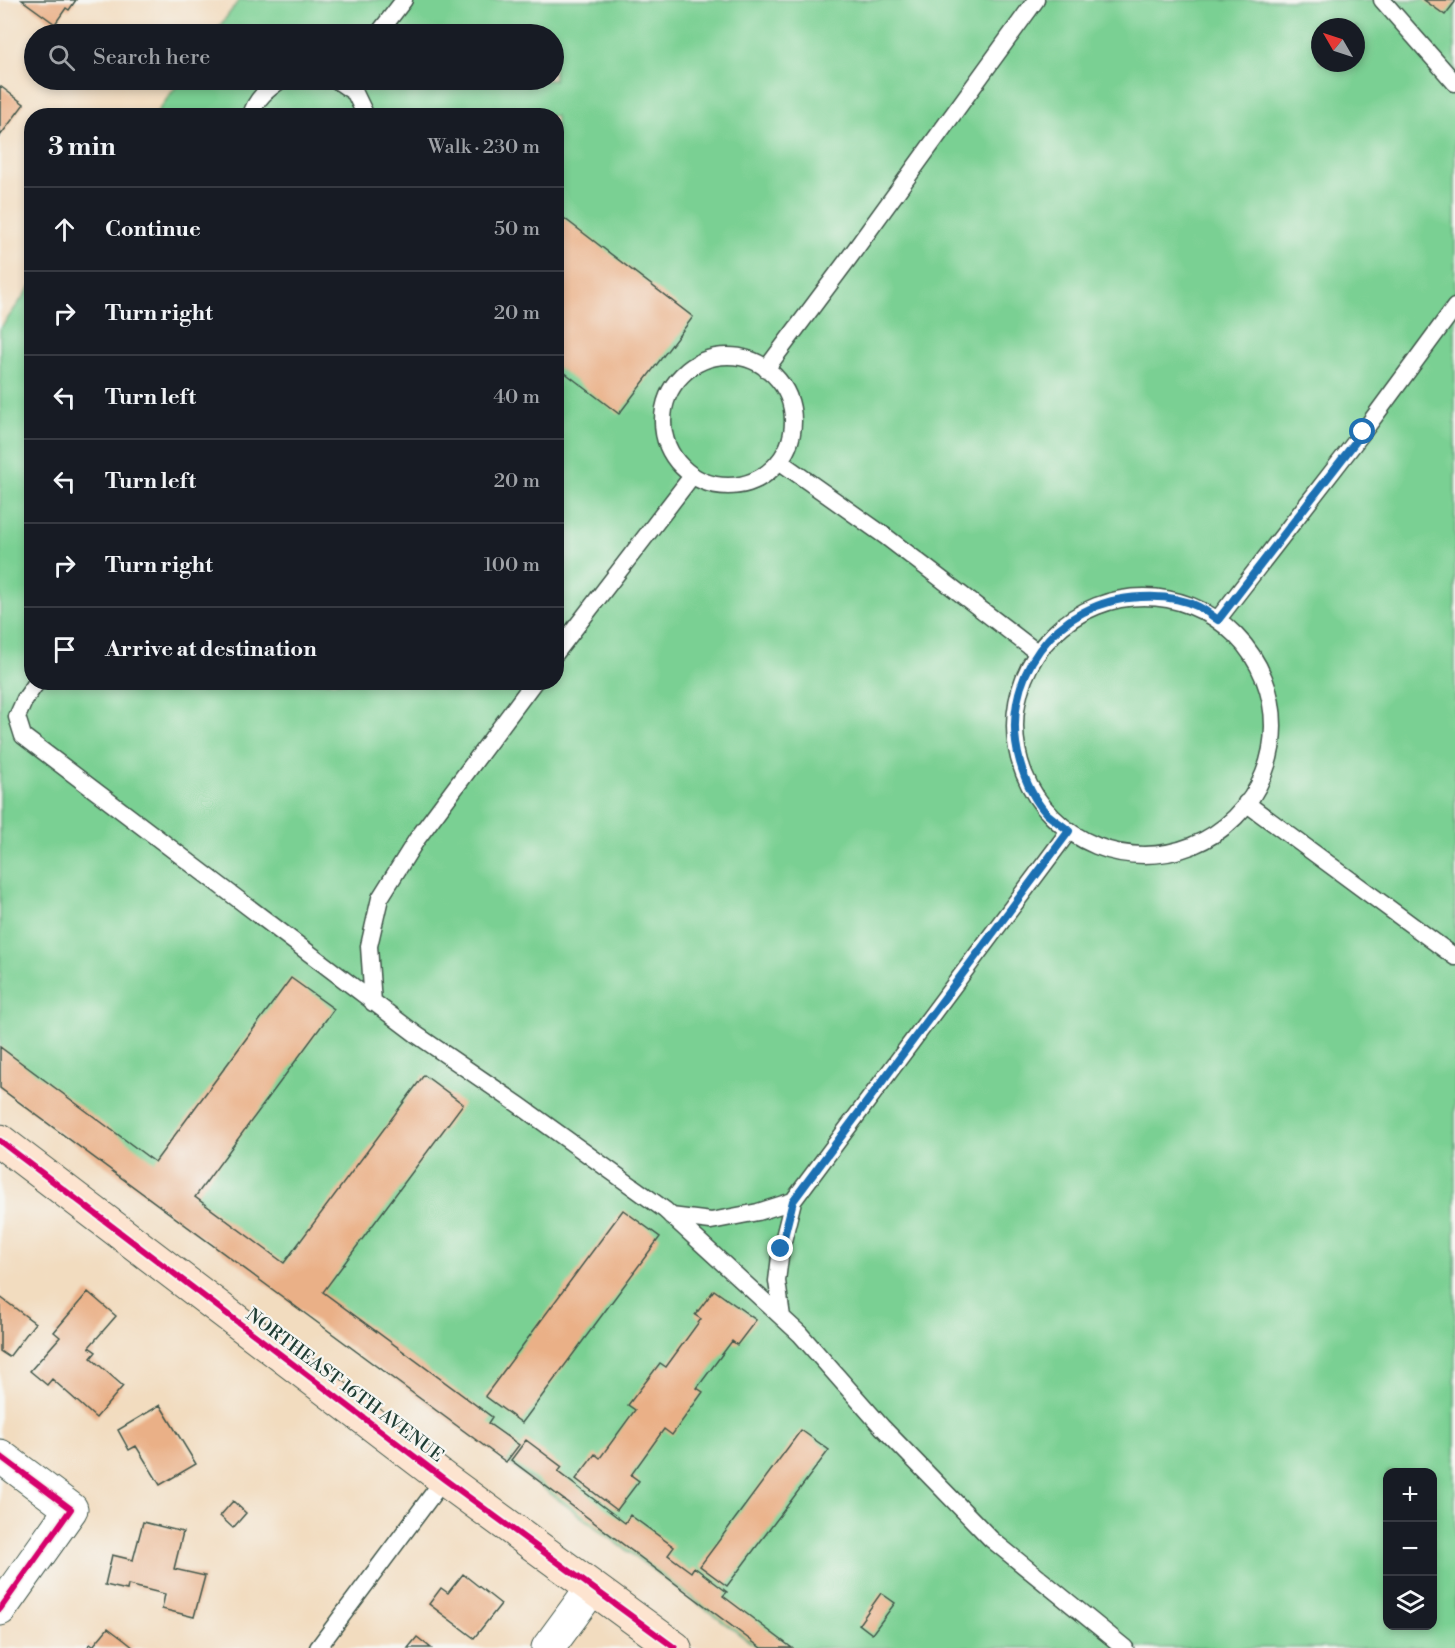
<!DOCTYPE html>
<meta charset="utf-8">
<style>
body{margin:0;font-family:"Libre Bodoni",serif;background:#20242c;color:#f1f3f6}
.controls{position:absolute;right:18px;bottom:18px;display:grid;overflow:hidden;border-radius:12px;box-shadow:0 3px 9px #0003}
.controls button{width:54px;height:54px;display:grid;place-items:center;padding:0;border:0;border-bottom:2px solid #363941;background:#171b24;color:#f1f3f6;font:30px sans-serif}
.compass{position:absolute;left:1311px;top:18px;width:54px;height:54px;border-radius:50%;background:#171b24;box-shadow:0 3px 9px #0003;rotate:309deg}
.stop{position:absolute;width:18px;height:18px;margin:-14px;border:4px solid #1f6fb2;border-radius:50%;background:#fff}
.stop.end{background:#1f6fb2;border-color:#fff;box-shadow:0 2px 6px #0008}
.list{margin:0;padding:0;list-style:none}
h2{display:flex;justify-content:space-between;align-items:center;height:78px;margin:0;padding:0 24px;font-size:26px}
h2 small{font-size:20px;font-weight:400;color:#9ea1a6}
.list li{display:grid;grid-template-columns:39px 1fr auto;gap:18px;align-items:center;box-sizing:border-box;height:84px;padding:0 24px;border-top:2px solid #363941}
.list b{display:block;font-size:22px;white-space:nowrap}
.list em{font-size:20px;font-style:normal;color:#9ea1a6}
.icon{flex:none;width:33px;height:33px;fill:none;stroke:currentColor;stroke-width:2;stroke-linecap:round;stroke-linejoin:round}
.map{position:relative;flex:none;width:1455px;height:1648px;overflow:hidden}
.search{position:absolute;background:#171b24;box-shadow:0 3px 9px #0003;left:24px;top:24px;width:540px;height:66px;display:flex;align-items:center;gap:15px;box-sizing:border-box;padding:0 21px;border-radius:33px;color:#9ea1a6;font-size:22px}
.panel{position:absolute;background:#171b24;box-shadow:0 3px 9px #0003;left:24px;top:108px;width:540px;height:582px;border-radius:24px}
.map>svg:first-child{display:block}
.green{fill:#7ad093;stroke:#4c8664;stroke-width:1.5;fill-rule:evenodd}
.building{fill:#eab087}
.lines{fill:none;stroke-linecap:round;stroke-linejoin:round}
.lane-casing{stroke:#3f5549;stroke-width:19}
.street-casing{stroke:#3f5549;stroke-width:35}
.secondary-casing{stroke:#3f5549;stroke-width:35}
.lane{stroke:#fff;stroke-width:16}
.street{stroke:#fff;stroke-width:33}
.secondary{stroke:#fde4d0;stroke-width:33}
.cycleway-casing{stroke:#f6f6f2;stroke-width:10}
.cycleway{stroke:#d6006c;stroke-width:6}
.route{stroke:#1f6fb2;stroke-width:8}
.labels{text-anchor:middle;stroke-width:4.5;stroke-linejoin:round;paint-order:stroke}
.street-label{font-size:18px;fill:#1f3d34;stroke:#f6f6f2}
</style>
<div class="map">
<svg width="1455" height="1648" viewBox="0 0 1455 1648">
<rect width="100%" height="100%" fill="#f6f6f2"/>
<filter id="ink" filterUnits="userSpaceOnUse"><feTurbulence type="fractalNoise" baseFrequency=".0167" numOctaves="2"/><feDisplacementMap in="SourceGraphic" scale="12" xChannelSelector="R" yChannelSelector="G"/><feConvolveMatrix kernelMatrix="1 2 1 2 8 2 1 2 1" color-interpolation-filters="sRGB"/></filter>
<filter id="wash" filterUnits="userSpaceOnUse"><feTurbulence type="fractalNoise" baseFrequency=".008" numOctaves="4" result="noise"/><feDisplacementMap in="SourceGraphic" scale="24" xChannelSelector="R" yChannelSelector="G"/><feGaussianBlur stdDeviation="1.35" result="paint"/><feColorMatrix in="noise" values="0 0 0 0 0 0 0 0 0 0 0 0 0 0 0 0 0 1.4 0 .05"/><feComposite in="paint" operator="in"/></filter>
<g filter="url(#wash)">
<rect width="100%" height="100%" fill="#f2dcbf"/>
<path class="green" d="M239,0H1455V1648H758L0,1085V329L31,286L32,682H556V116L155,115L181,80H554V34H214ZM1320,27H1356V63H1320ZM1388,1472H1432V1626H1388Z"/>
<g id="blocks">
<path class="building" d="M22,0H76L69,10L66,8L55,24Z
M1424,0H1455V2L1445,15Z
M0,86L24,104L0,136Z
M556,212L693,317L619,414L556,366Z
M291,978L334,1009L195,1197L284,1263L424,1075L463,1104L323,1292L492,1417L488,1423L519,1445L506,1462L0,1088V1047L155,1162Z
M623,1210L660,1237L522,1423L485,1396Z
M714,1290L756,1320L737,1345L732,1341L697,1388L703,1392L672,1435L664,1429L631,1475L639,1481L617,1510L576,1479L595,1454L600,1458L635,1410L628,1405L660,1363L666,1367L701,1319L695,1315Z
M88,1292L116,1316L89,1347L96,1352L91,1358L123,1386L96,1418L52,1379L47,1385L30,1371L60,1337L54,1332Z
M0,1297L35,1323L9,1357L0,1351Z
M160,1405L196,1464L160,1485L136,1446L129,1450L118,1430Z
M801,1430L829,1450L727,1586L700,1566Z
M526,1440L562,1467L558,1472L625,1523L630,1515L674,1547L668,1555L691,1572L694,1567L727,1592L723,1596L792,1648H761L511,1460Z
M233,1501L246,1513L233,1528L220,1516Z
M143,1522L183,1532L174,1569L205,1576L194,1617L162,1609L165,1594L128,1585L127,1590L105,1585L112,1555L133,1560Z
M463,1574L501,1604L474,1638L429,1604L441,1588L448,1593Z
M881,1593L895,1603L872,1634L859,1624Z
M108,1628L124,1640L134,1648H87L90,1644L93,1646Z
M417,1637L431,1648H408Z"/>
</g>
</g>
<g filter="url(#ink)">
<use href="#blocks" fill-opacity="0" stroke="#3f5549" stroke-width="1.5"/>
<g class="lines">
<defs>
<path id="lane" d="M1382,0L1455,83
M378,34L404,0
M336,80L355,93L366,116
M251,116C255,99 268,89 281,80
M663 421a65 65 0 1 1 130 0a65 65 0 1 1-130 0Z
M766,369L849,258L1036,0
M779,461L885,536L1038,653
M1015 726a129 129 0 1 1 258 0a129 129 0 1 1-258 0Z
M1218,619L1363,432L1455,307
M556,653L692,476
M37,682L25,699L17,717L23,736L417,1035L519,1105L665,1210L800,1334L882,1427L991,1539L1125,1648
M1246,803L1455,957
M373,1003L369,946L380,898L417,839L534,682
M671,1216L711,1221L758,1212L793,1201L1069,831
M782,1317L777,1281L781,1249L793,1201
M318,1648L444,1479"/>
<path id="street" d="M0,1456L71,1509L0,1609
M548,1648L592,1588"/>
<path id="secondary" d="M0,1141L444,1479L675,1648"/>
</defs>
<use href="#lane" class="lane-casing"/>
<use href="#street" class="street-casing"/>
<use href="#secondary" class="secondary-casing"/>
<use href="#lane" class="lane"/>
<use href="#street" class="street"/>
<use href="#secondary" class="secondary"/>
<defs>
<path id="cycleway" d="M0,1141L444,1479L675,1648
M0,1456L71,1509L0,1609"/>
</defs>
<use href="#cycleway" class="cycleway-casing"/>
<use href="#cycleway" class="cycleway"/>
</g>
</g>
<g class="lines" filter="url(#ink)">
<path class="route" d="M781,1249L793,1201L1069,831C1062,825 1054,820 1047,814C1034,800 1025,780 1020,762C997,680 1055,600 1141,597C1159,596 1182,598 1199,607C1205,610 1211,615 1218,620L1363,432"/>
</g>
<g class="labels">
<g class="street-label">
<text transform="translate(345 1385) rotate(37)" y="6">NORTHEAST 16TH AVENUE</text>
</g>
</g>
</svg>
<div class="controls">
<button>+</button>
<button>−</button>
<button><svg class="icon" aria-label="layers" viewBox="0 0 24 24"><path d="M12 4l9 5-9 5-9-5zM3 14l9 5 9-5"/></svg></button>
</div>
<svg class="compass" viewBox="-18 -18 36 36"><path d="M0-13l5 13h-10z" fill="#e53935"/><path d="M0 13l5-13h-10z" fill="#9ea1a6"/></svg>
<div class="stop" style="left:1363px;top:432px"></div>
<div class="stop end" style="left:781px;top:1249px"></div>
<div class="search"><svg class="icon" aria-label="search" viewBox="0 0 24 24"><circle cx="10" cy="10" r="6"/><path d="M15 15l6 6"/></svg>Search here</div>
<section class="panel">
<h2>3 min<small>Walk · 230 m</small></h2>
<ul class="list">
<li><svg class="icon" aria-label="ahead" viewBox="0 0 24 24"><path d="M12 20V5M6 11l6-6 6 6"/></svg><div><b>Continue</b></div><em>50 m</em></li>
<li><svg class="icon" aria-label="right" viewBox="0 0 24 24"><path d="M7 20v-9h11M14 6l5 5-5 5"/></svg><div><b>Turn right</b></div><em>20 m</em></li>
<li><svg class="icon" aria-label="left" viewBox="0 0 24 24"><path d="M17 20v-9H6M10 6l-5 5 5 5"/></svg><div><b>Turn left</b></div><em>40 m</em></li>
<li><svg class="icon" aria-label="left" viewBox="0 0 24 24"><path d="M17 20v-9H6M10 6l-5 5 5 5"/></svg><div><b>Turn left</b></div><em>20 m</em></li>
<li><svg class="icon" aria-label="right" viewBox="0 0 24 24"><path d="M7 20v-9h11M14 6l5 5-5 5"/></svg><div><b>Turn right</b></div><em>100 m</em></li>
<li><svg class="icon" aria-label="arrive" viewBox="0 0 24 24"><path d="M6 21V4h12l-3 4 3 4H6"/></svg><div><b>Arrive at destination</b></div></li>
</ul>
</section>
</div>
